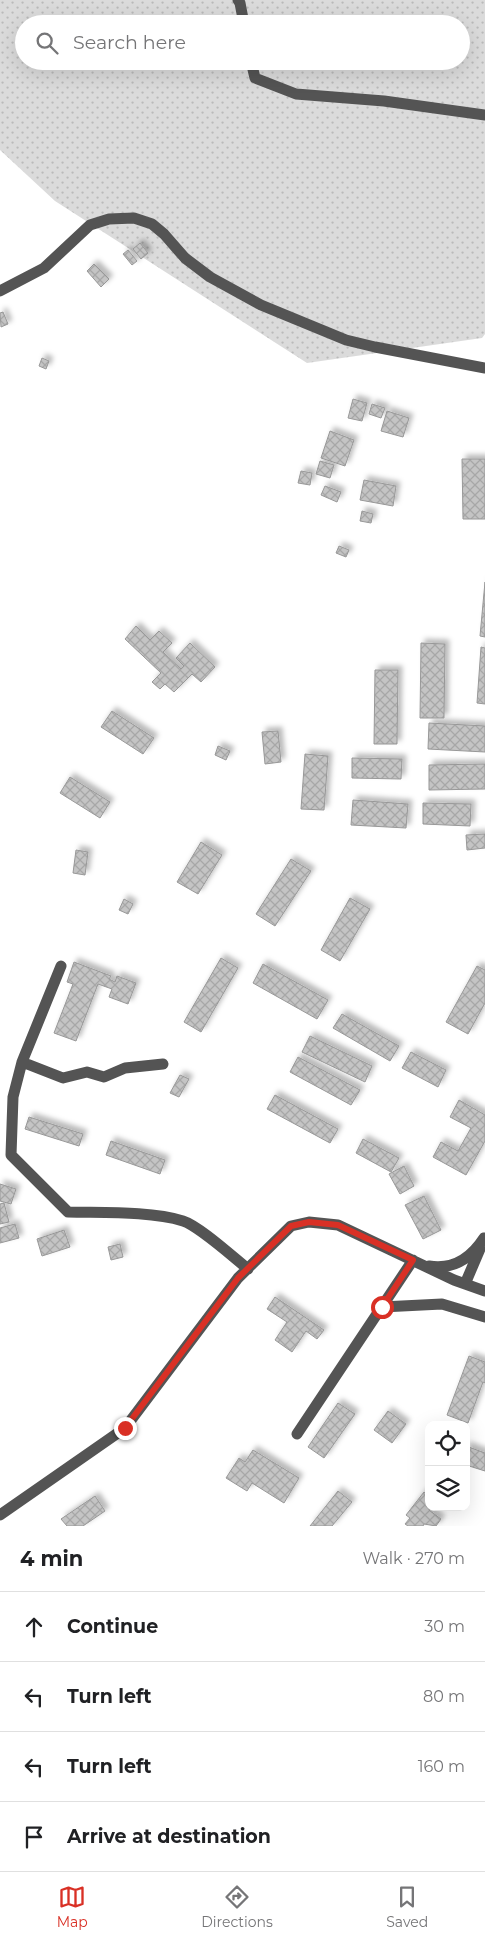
<!DOCTYPE html>
<meta charset="utf-8">
<style>
body{margin:0;font-family:Montserrat,sans-serif;background:#f2f2f2;color:#202124}
.controls{position:absolute;right:15px;bottom:15px;display:grid;overflow:hidden;border-radius:10px;box-shadow:0 5px 20px #0002}
.controls button{width:45px;height:45px;display:grid;place-items:center;padding:0;border:0;border-bottom:1px solid #e0e0e0;background:#fff;color:#202124;font:25px sans-serif}
.stop{position:absolute;width:15px;height:15px;margin:-11px;border:4px solid #d93025;border-radius:50%;background:#fff}
.stop.end{background:#d93025;border-color:#fff;box-shadow:0 1px 5px #0008}
.list{margin:0;padding:0;list-style:none}
h2{display:flex;justify-content:space-between;align-items:center;height:65px;margin:0;padding:0 20px;font-size:21px}
h2 small{font-size:16px;font-weight:400;color:#757577}
.list li{display:grid;grid-template-columns:32px 1fr auto;gap:15px;align-items:center;box-sizing:border-box;height:70px;padding:0 20px;border-top:1px solid #e0e0e0}
.list b{display:block;font-size:19px;white-space:nowrap}
.list em{font-size:16px;font-style:normal;color:#757577}
.icon{flex:none;width:28px;height:28px;fill:none;stroke:currentColor;stroke-width:2;stroke-linecap:round;stroke-linejoin:round}
.map{position:relative;flex:none;width:485px;height:1526px;overflow:hidden}
.search{position:absolute;background:#fff;box-shadow:0 5px 20px #0002;left:15px;right:15px;top:15px;height:55px;display:flex;align-items:center;gap:12px;box-sizing:border-box;padding:0 18px;border-radius:28px;color:#757577;font-size:19px}
.sheet{height:345px;background:#fff}
nav{display:flex;justify-content:space-around;align-items:center;box-sizing:border-box;height:70px;border-top:1px solid #e0e0e0;background:#fff;font-size:14px;color:#757577}
nav a{display:grid;justify-items:center;gap:2px}
nav .on{color:#d93025}
.map>svg:first-child{display:block}
.grass{fill:url(#grass-dots);fill-rule:evenodd}
.building{fill:url(#building-cross-hatch);stroke:#989898;filter:url(#shadow)}
.lines{fill:none;stroke-linecap:round;stroke-linejoin:round}
.minor{stroke:#545454;stroke-width:11}
.route{stroke:#d93025;stroke-width:6}
</style>
<div class="map">
<svg width="485" height="1526" viewBox="0 0 485 1526">
<defs>
<pattern id="grass-dots" width="8" height="8" patternUnits="userSpaceOnUse" patternTransform="scale(1.25)"><rect width="8" height="8" fill="#dbdbdb"/><path d="M2 2h.1M6 6h.1" fill="none" stroke="#bababa" stroke-width="1.8" stroke-linecap="round"/></pattern>
<pattern id="building-cross-hatch" width="8" height="8" patternUnits="userSpaceOnUse" patternTransform="scale(1.25)"><rect width="8" height="8" fill="#c4c4c4"/><path d="M0 0l8 8M0 8l8-8" fill="none" stroke="#a7a7a7"/></pattern>
<filter id="shadow"><feDropShadow dx="4" dy="-4" stdDeviation="2.5" flood-color="#0004"/></filter>
</defs>
<rect width="100%" height="100%" fill="#fff"/>
<path class="grass" d="M0,0H485V334L482,338L307,363L55,201L0,150ZM24,24H461V61H24Z"/>
<path class="building" d="M140,243L148,253L141,259L133,249Z
M128,250L137,261L132,265L123,254Z
M94,264L109,279L101,287L87,271Z
M3,312L8,324L1,327L0,313Z
M42,358L49,361L46,369L39,366Z
M353,399L367,403L362,421L348,418Z
M372,404L385,408L381,418L369,414Z
M387,411L409,418L403,437L381,431Z
M330,431L354,440L345,466L321,458Z
M462,459H485V519H463Z
M320,461L334,465L330,478L316,474Z
M301,471L312,473L310,485L298,483Z
M364,480L396,486L393,506L360,500Z
M325,486L341,492L337,502L321,495Z
M362,511L373,514L371,523L360,521Z
M339,546L349,550L346,557L336,553Z
M485,582V637L480,636Z
M136,626L150,640L159,631L172,643L163,652L181,669L184,666L176,658L190,643L215,667L201,682L192,674L174,692L165,684L160,689L152,682L161,673L125,639Z
M421,643L445,644L444,718H420Z
M481,647L485,648V704L477,703Z
M375,670H398L397,744H374Z
M112,711L154,738L143,754L101,727Z
M429,723L485,726V752L428,749Z
M278,731L281,762L265,764L262,732Z
M218,746L230,751L226,760L215,755Z
M305,754L328,756L324,810L301,809Z
M352,758L402,759L401,779L352,778Z
M485,764V789L429,790V765Z
M70,777L110,802L100,818L60,793Z
M353,800L408,804L406,828L351,825Z
M423,803L471,804L470,826L423,824Z
M485,834V848L467,850L466,835Z
M201,842L222,855L198,894L177,882Z
M76,850L88,852L85,875L73,873Z
M291,859L311,871L275,926L256,914Z
M350,898L370,909L340,961L321,950Z
M124,899L133,904L128,914L119,910Z
M221,958L238,968L201,1032L184,1022Z
M74,962L111,976L109,979L115,982L117,976L136,983L128,1004L109,997L112,989L98,984L76,1041L54,1033L73,984L67,982Z
M263,964L328,1000L317,1019L253,983Z
M477,966L485,970V1003L468,1034L446,1022Z
M342,1014L399,1046L390,1061L333,1028Z
M310,1036L372,1066L365,1082L302,1052Z
M411,1052L446,1070L438,1087L402,1068Z
M298,1057L360,1090L351,1105L290,1072Z
M180,1075L189,1079L179,1097L170,1093Z
M275,1095L338,1129L330,1143L267,1109Z
M459,1100L485,1115V1141L466,1175L433,1157L441,1142L458,1151L471,1128L450,1117Z
M29,1117L83,1134L79,1146L25,1129Z
M363,1139L399,1158L391,1172L356,1153Z
M111,1141L165,1160L160,1174L106,1155Z
M404,1166L414,1186L400,1194L389,1174Z
M0,1184L16,1189L11,1204L0,1201Z
M424,1196L441,1230L423,1239L405,1205Z
M4,1203L9,1222L0,1224V1204Z
M15,1224L19,1238L0,1243V1228Z
M64,1230L70,1247L42,1256L37,1239Z
M120,1244L123,1257L111,1260L108,1247Z
M275,1297L324,1330L317,1339L306,1331L292,1352L275,1340L287,1322L267,1309Z
M469,1356L485,1362V1383L483,1382L468,1423L447,1415Z
M338,1403L355,1414L324,1458L308,1447Z
M388,1411L406,1424L392,1443L374,1430Z
M466,1446L485,1453V1471L466,1465Z
M253,1450L299,1478L284,1503L252,1483L247,1491L226,1478L239,1458L245,1462Z
M338,1491L352,1502L332,1526H310Z
M424,1492L429,1496V1507H430L429,1510L441,1519L436,1526L424,1524L423,1526H408L405,1524L410,1518L406,1515Z
M95,1496L105,1511L83,1526H67L61,1519Z"/>
<g class="lines">
<path class="minor" d="M238,0L240,3L244,24
M251,61L255,78L296,94L384,101L485,115
M0,291L44,268L90,225L109,219L134,218L152,224L164,234L185,258L210,277L261,305L346,340L375,347L485,368
M61,966L22,1062L13,1097L11,1155L68,1212C101,1213 151,1211 183,1221C199,1226 233,1257 248,1269
M22,1062L63,1078L87,1072L104,1077L125,1068L163,1064
M429,1266C453,1270 471,1258 484,1238
M465,1284L480,1249
M382,1307L442,1304L485,1317
M297,1434L413,1260
M0,1515L125,1428L238,1278L291,1226L309,1222L338,1225L454,1280L485,1291"/>
</g>
<g class="lines">
<path class="route" d="M125,1428L238,1278L291,1226L309,1222L338,1225L413,1260L382,1307"/>
</g>
</svg>
<div class="controls">
<button><svg class="icon" aria-label="locate" viewBox="0 0 24 24"><circle cx="12" cy="12" r="6"/><path d="M12 2v4M12 18v4M2 12h4M18 12h4"/></svg></button>
<button><svg class="icon" aria-label="layers" viewBox="0 0 24 24"><path d="M12 4l9 5-9 5-9-5zM3 14l9 5 9-5"/></svg></button>
</div>
<div class="stop" style="left:382px;top:1307px"></div>
<div class="stop end" style="left:125px;top:1428px"></div>
<div class="search"><svg class="icon" aria-label="search" viewBox="0 0 24 24"><circle cx="10" cy="10" r="6"/><path d="M15 15l6 6"/></svg>Search here</div>
</div>
<section class="sheet">
<h2>4 min<small>Walk · 270 m</small></h2>
<ul class="list">
<li><svg class="icon" aria-label="ahead" viewBox="0 0 24 24"><path d="M12 20V5M6 11l6-6 6 6"/></svg><div><b>Continue</b></div><em>30 m</em></li>
<li><svg class="icon" aria-label="left" viewBox="0 0 24 24"><path d="M17 20v-9H6M10 6l-5 5 5 5"/></svg><div><b>Turn left</b></div><em>80 m</em></li>
<li><svg class="icon" aria-label="left" viewBox="0 0 24 24"><path d="M17 20v-9H6M10 6l-5 5 5 5"/></svg><div><b>Turn left</b></div><em>160 m</em></li>
<li><svg class="icon" aria-label="arrive" viewBox="0 0 24 24"><path d="M6 21V4h12l-3 4 3 4H6"/></svg><div><b>Arrive at destination</b></div></li>
</ul>
</section>
<nav>
<a class="on"><svg class="icon" aria-label="map" viewBox="0 0 24 24"><path d="M3 6l6-2 6 2 6-2v14l-6 2-6-2-6 2zM9 4v14M15 6v14"/></svg>Map</a>
<a><svg class="icon" aria-label="directions" viewBox="0 0 24 24"><path d="M12 3l9 9-9 9-9-9zM9 14v-3h6M13 9l2 2-2 2"/></svg>Directions</a>
<a><svg class="icon" aria-label="saved" viewBox="0 0 24 24"><path d="M7 4h10v16l-5-4-5 4z"/></svg>Saved</a>
</nav>
